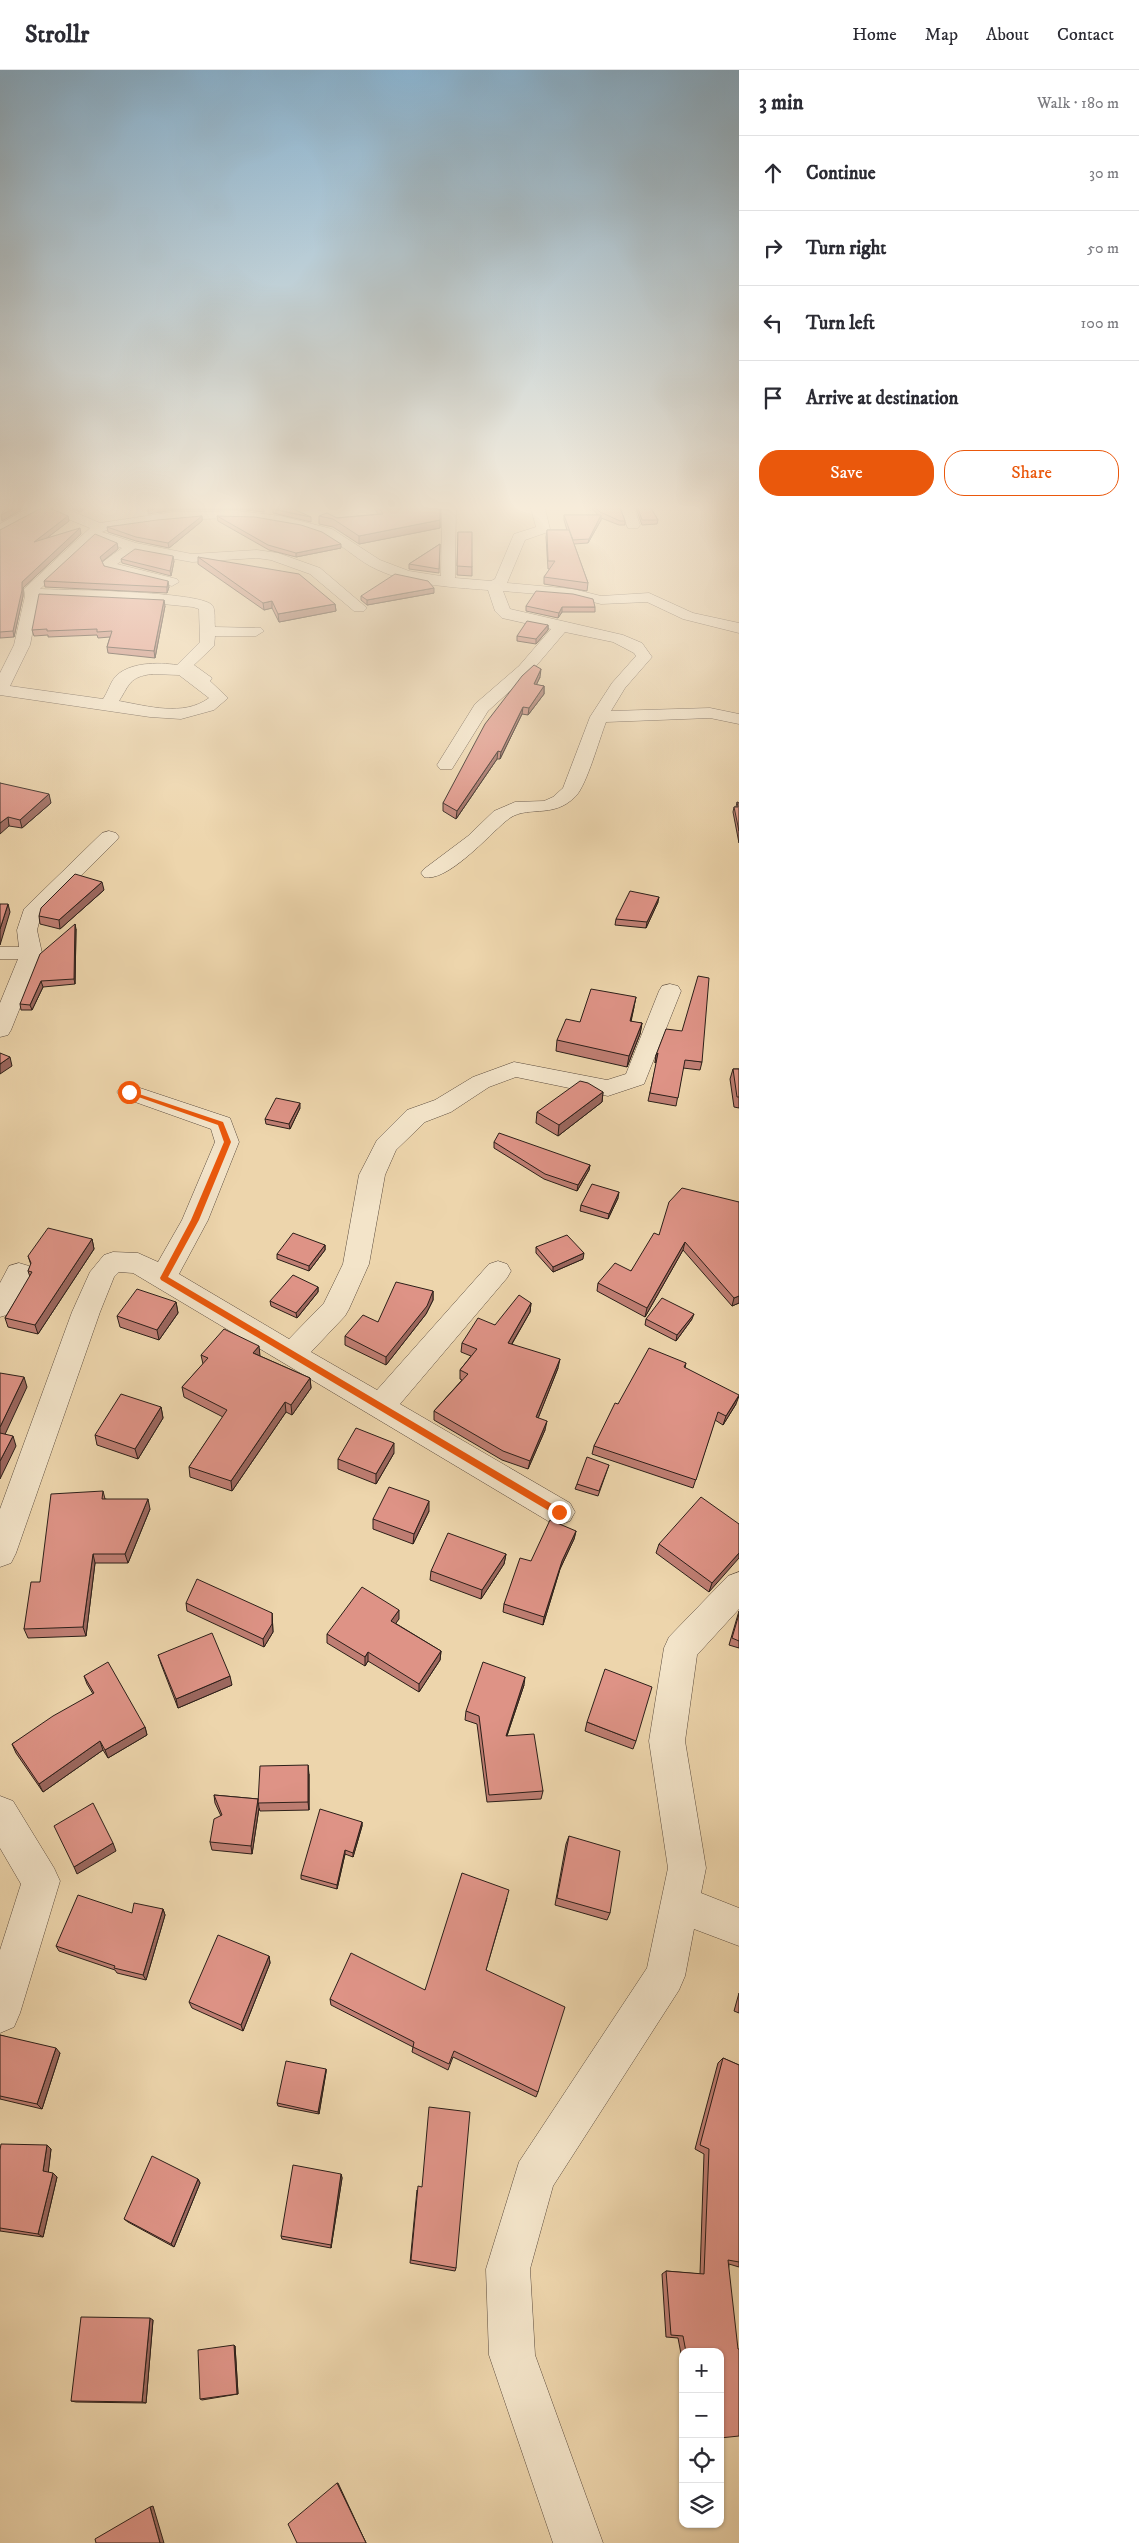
<!DOCTYPE html>
<meta charset="utf-8">
<style>
body{margin:0;font-family:"IM FELL DW Pica",serif;background:#f2f2f3;color:#2b2b33}
.controls{position:absolute;right:15px;bottom:15px;display:grid;overflow:hidden;border-radius:10px;box-shadow:0 1px 4px #0004}
.controls button{width:45px;height:45px;display:grid;place-items:center;padding:0;border:0;border-bottom:1px solid #e1e1e2;background:#fff;color:#2b2b33;font:25px sans-serif}
.stop{position:absolute;width:15px;height:15px;margin:-11px;border:4px solid #ea580c;border-radius:50%;background:#fff}
.stop.end{background:#ea580c;border-color:#fff;box-shadow:0 1px 5px #0008}
.list{margin:0;padding:0;list-style:none}
h2{display:flex;justify-content:space-between;align-items:center;height:65px;margin:0;padding:0 20px;font-size:21px}
h2 small{font-size:16px;font-weight:400;color:#7c7c81}
.list li{display:grid;grid-template-columns:32px 1fr auto;gap:15px;align-items:center;box-sizing:border-box;height:75px;padding:0 20px;border-top:1px solid #e1e1e2}
.list b{display:block;font-size:19px;white-space:nowrap}
.list em{font-size:16px;font-style:normal;color:#7c7c81}
.actions{display:flex;gap:10px;padding:15px 20px}
.actions a{flex:1;padding:11px 0;border:1px solid #ea580c;border-radius:20px;text-align:center;font-size:18px;color:#ea580c}
.actions .main{background:#ea580c;color:#fff}
.icon{flex:none;width:28px;height:28px;fill:none;stroke:currentColor;stroke-width:2;stroke-linecap:round;stroke-linejoin:round}
.map{position:relative;flex:none;width:739px;height:2473px;overflow:hidden}
header{display:flex;align-items:center;gap:30px;box-sizing:border-box;height:70px;padding:0 25px;background:#fff;border-bottom:1px solid #e1e1e2}
header strong{font-size:24px}
nav{display:flex;gap:28px;margin-inline-start:auto;font-size:18px}
main{display:flex}
aside{flex:1;background:#fff}
.map>svg:first-child{display:block}
.lines{fill:none;stroke-linecap:round;stroke-linejoin:round}
.street-casing{stroke:#5c4c3e;stroke-width:1}
.street{fill:#f3e4c9;fill-rule:evenodd}
.wall{fill:#bf7e73;stroke:#2c1f19}
.shaded-wall{fill:#9b675e;stroke:#2c1f19}
.building{fill:#de9386;stroke:#2c1f19}
.route{fill:#ea580c}
</style>
<header>
<strong>Strollr</strong>
<nav><a>Home</a><a>Map</a><a>About</a><a>Contact</a></nav>
</header>
<main>
<div class="map">
<svg width="739" height="2473" viewBox="0 0 739 2473">
<rect width="100%" height="100%" fill="#edd5ac"/>
<filter id="stains"><feTurbulence type="fractalNoise" baseFrequency=".004" numOctaves="4"/><feColorMatrix values="0 0 0 0 .2 0 0 0 0 .09 0 0 0 0 .02 0 0 0 .5 -.17"/></filter>
<radialGradient id="worn" r=".72"><stop offset=".6" stop-color="#630" stop-opacity="0"/><stop offset="1" stop-color="#630" stop-opacity=".3"/></radialGradient>
<g class="lines">
<defs>
<path id="street" d="M34,435H58L100,453L173,442L239,441L281,446L332,459L380,490L409,501L441,506L442,435H456L455,508L491,511L495,509L514,464L536,457L530,435H544L550,459L548,462L525,470L507,513L573,519L601,526L649,523L693,543L739,553V563L683,549L647,532L601,534L573,527L503,521L510,539L623,565L642,573L652,587L625,618L611,641L710,638L739,644V654L710,648L606,652C599,670 587,714 576,726C552,751 526,733 506,751C489,765 447,813 424,807L421,803L424,799L468,766L494,741L515,732L544,731L553,727L563,718L590,647L612,613L636,586L634,583L613,572L565,562L531,602L488,641L452,699H440L437,695L475,634L519,596L551,559L502,548L495,541L488,520C449,517 405,515 370,496C354,487 340,473 323,465C270,442 191,447 135,456C125,457 112,457 102,462L136,473L192,484L257,480L278,483L320,498L367,538L364,541H354L310,504L271,490L257,488L192,492L135,482L117,494L177,509L179,512L172,516L105,500L102,494L104,491L122,478L95,468L40,519C65,520 199,521 212,535C216,539 214,551 215,557L261,558L264,561L256,566H215L214,576L194,595L212,608L210,611L228,628L214,640L181,649L150,647L0,625V603L14,575L25,526L24,519L90,458L46,440L0,464V454ZM39,528L132,531L193,537L199,539L200,572L177,595C158,592 129,592 115,607C110,613 108,622 103,629L10,616L30,575ZM152,604L179,605L209,628C183,647 148,636 119,631C130,614 129,607 152,604Z
M619,435H633L640,455L638,458H628Z
M109,761L116,763L119,767L116,771L41,845L37,860L42,883L11,960L8,965L0,967V933L18,889H0V877H19L17,860L24,839L102,763Z
M670,914L678,916L681,921L644,1014L608,1026L516,1007L489,1017L451,1042L425,1052L396,1080L385,1105L369,1194L349,1239L345,1246L311,1282L377,1320L489,1194L498,1191L507,1194L511,1201L507,1208L400,1334L570,1433L575,1442L570,1451L559,1455L548,1451L133,1203L119,1202L114,1207L100,1242L16,1483L11,1493L0,1497V1439L72,1242L90,1202L104,1185L113,1182L138,1183L158,1192L182,1150L215,1072L211,1059L121,1027L117,1022L121,1017L129,1014L137,1017L230,1048L239,1072L208,1150L179,1204L289,1269L324,1233L343,1194L359,1105L377,1070L407,1040L435,1030L473,1007L514,992L607,1010L626,1004L659,921L662,916Z
M19,1193L29,1196L32,1203L10,1244L0,1247V1213L9,1196Z
M739,1502V1539L697,1585L685,1671L706,1798L701,1823L739,1838V1876L694,1859L685,1906L679,1920L553,2116L530,2199L535,2285L603,2473H553L489,2285L486,2199L519,2092L647,1898L668,1798L649,1671L664,1578L669,1567L728,1506Z
M0,1726L13,1731L54,1798L60,1811L20,1943L14,1957L0,1963V1880L21,1814L0,1778Z"/>
</defs>
<use href="#street" class="street-casing"/>
<use href="#street" class="street"/>
</g>
<path class="wall" d="M63,435H89L80,442Z
M157,435H263L264,442L239,439L173,440L148,444Z
M372,435H440V458L359,474L333,457L319,454V446L337,448L378,444Z
M589,435H619L625,451V455H619L601,448V450L588,473L574,474L588,513L587,521L544,514V507L550,499H548L546,467L547,460H567L564,450V445H598Z
M635,435H649L658,450L657,454L642,455Z
M273,439L311,447V452L273,443Z
M68,446L69,451L47,468L81,464L23,518V526L14,567L0,568V460Z
M202,446V451L169,478L136,471L108,462L107,457Z
M217,446L341,478L296,487L269,480L218,451Z
M458,462L472,497V506L457,505Z
M117,473L118,479L102,492L104,496L169,517L167,523L45,517L44,511Z
M440,474L439,503L409,499V494Z
M198,487L335,534L336,541L279,552L272,538L264,540L198,494Z
M121,489L174,491L171,506L122,493Z
M434,523L367,535L361,530V526Z
M165,536L155,588L108,583L107,577L110,567L98,568L97,565L48,567V565L34,566L32,560Z
M526,536L595,537V542H562L558,548L526,541Z
M548,555V560L536,574L517,571V566Z
M540,607L536,615L544,616V624L528,645L522,644L500,689H497L456,749L443,741V733Z
M0,713L51,733L22,758L9,756Z
M737,732L739,733V773L733,742L734,737H736Z
M104,820L60,859L40,854L39,846Z
M658,832L646,858L615,855L616,849Z
M76,859L75,914L43,917L32,940H21L20,934Z
M634,937L631,952L642,953L640,964L627,997L556,981L557,970L580,952Z
M656,985L702,992L700,1000L683,998L676,1036L648,1031L657,991L655,993Z
M733,999H739V1038L734,1037L730,1009Z
M603,1022L602,1032L558,1066L536,1053L537,1042Z
M300,1038L290,1059L266,1054L265,1049Z
M494,1072L590,1095L589,1100L577,1121L544,1109L494,1078Z
M618,1128L608,1149L580,1141L581,1135Z
M739,1132V1233L732,1236L683,1180L645,1247L597,1221L598,1213L631,1201L659,1165Z
M92,1169L94,1179L38,1264L8,1257L5,1248L30,1207L28,1201L31,1195L28,1186Z
M325,1175V1180L309,1201L277,1189V1184Z
M536,1177L583,1189L553,1202L536,1183Z
M318,1217V1222L297,1248L271,1236L270,1231Z
M433,1221V1230L426,1244L386,1295L345,1275V1266L378,1252Z
M176,1232L178,1243L159,1270L120,1257L117,1246Z
M531,1233L530,1242L512,1274L558,1298L538,1348L545,1360L528,1399L502,1390L434,1350V1341L462,1310L460,1309V1300L471,1286L461,1282L462,1273L495,1255Z
M646,1249H692L676,1271L645,1255Z
M201,1285L260,1286L310,1308L311,1318L292,1345L286,1342L232,1421L190,1407L189,1397L223,1347L184,1327L182,1317L203,1294Z
M686,1293L685,1298L736,1334L723,1355L715,1350L693,1418L592,1384L594,1376L618,1334Z
M161,1337L163,1348L138,1389L97,1375L95,1365Z
M394,1383L376,1414L338,1399V1389Z
M609,1395L598,1426L575,1419L577,1414Z
M103,1421L105,1429L150,1439L128,1493H95L86,1566L28,1568L24,1559L40,1512Z
M429,1441L413,1474L373,1459V1449Z
M739,1454L709,1522L656,1483L659,1474Z
M576,1461L574,1469L560,1499L543,1555L503,1542L504,1534L531,1491Z
M506,1484L504,1494L481,1529L430,1510L431,1501Z
M186,1533L272,1543L273,1562L264,1577L187,1541Z
M739,1541V1578L729,1575Z
M399,1549L395,1553L441,1581L440,1590L419,1622L368,1591L365,1596L327,1573V1564Z
M158,1585L232,1615L178,1638L161,1594Z
M84,1606L145,1657L147,1665L108,1688L103,1680L43,1722L16,1683L12,1674L93,1624L87,1614Z
M524,1615L507,1666L543,1721L541,1729L487,1732L477,1654L465,1650L466,1641Z
M587,1652L636,1671L633,1679L585,1661Z
M309,1704V1740L260,1741L259,1738L252,1784L212,1780L210,1772L221,1746L215,1733L214,1725L258,1729Z
M362,1752V1756L353,1787L345,1784L337,1819L301,1809V1805Z
M569,1766L610,1843L607,1850L555,1835L566,1774Z
M507,1828L486,1900L538,2022L536,2027L453,1987L448,2000L412,1982L413,1977L331,1935L330,1929L425,1920Z
M163,1839L165,1845L146,1910L117,1903L115,1900L59,1881L56,1876L132,1843Z
M269,1886L270,1893L243,1961L192,1938L189,1932Z
M739,1923V1943L734,1941Z
M0,1965L60,1983L42,2039L0,2029Z
M723,1988L739,1995V2197L729,2194L720,2282H683V2294L678,2268L666,2267L662,2204L666,2201L700,2204L704,2084L695,2079L718,1993Z
M326,1999V2002L319,2044L278,2036L277,2033Z
M51,2079L48,2102L57,2107L43,2167L0,2161V2080Z
M341,2104L342,2108L331,2178L282,2169L281,2166Z
M198,2109L200,2113L174,2177L128,2152L124,2149Z
M417,2120L456,2198L455,2201L410,2193Z
M153,2250L146,2333L76,2332L71,2331Z
M235,2276L238,2324L202,2330L200,2329Z"/>
<path class="shaded-wall" d="M20,435H30L2,451L1,445Z
M82,435H89L80,442L79,437Z
M164,435H172L173,440L148,444V438Z
M601,445V450L588,473L589,469Z
M68,446L69,451L35,477L34,472Z
M202,446V451L169,478L168,473Z
M440,450V458L359,474V466Z
M80,458L81,464L23,518V526L14,567L13,561L22,512Z
M117,473L118,479L100,493V487Z
M341,474V478L296,487V483Z
M173,486L174,491L171,506L170,501Z
M168,511L169,517L167,523V517Z
M434,518V523L367,535V530Z
M164,530L165,536L155,588L154,581Z
M272,531V538L264,540L263,533Z
M335,534L336,541L279,552L278,544Z
M562,537V542L558,548L559,543Z
M548,555V560L536,574V569Z
M541,599L540,607L533,622L534,614Z
M544,616V624L528,645L529,638Z
M523,637L522,644L500,689L501,682Z
M498,681L497,689L456,749L457,741Z
M49,724L51,733L22,758L20,750Z
M8,747L9,756L0,764V753Z
M102,812L104,820L60,859L59,850Z
M659,827L658,832L646,858L647,852Z
M8,834L10,842L0,875V859Z
M75,854L76,859L75,914L74,909Z
M41,911L43,917L32,940L30,935Z
M636,927L634,937L628,962L630,951Z
M642,953L640,964L627,997L629,986Z
M658,983L657,991L655,993L656,985Z
M10,987L12,996L0,1004V994Z
M603,1022L602,1032L558,1066L559,1055Z
M300,1033V1038L290,1059L289,1054Z
M590,1095L589,1100L577,1121L578,1115Z
M619,1122L618,1128L608,1149L609,1144Z
M92,1169L94,1179L38,1264L35,1255Z
M685,1172L683,1180L645,1247L647,1238Z
M325,1175V1180L309,1201V1196Z
M584,1183L583,1189L553,1202V1197Z
M318,1217V1222L297,1248L296,1243Z
M433,1221V1230L426,1244L386,1295V1287Z
M739,1226V1233L732,1236L734,1228Z
M176,1232L178,1243L159,1270L157,1260Z
M531,1233L530,1242L507,1282L508,1273Z
M694,1244L692,1249L676,1271L677,1265Z
M259,1276L260,1286L253,1283Z
M560,1289L558,1298L535,1356L536,1347Z
M24,1307L27,1317L1,1373L0,1370V1357Z
M310,1308L311,1318L292,1345L291,1335Z
M739,1326L736,1334L723,1355L726,1346Z
M285,1332L286,1342L232,1421L231,1411Z
M161,1337L163,1348L138,1389L135,1379Z
M547,1351L545,1360L528,1399L530,1391Z
M13,1366L16,1376L0,1409V1391Z
M394,1373V1383L376,1414V1404Z
M148,1429L150,1439L128,1493L125,1484Z
M429,1431V1441L413,1474L414,1464Z
M576,1461L574,1469L560,1499L543,1555L544,1547L562,1491Z
M739,1483V1488L709,1522L712,1513Z
M93,1484L95,1493L86,1566L83,1557Z
M506,1484L504,1494L481,1529L482,1520Z
M399,1540V1549L391,1560V1551Z
M272,1543L273,1562L264,1577L263,1569Z
M441,1581L440,1590L419,1622V1614Z
M368,1582V1591L365,1596V1587Z
M230,1606L232,1615L178,1638L176,1629Z
M525,1607L524,1615L504,1674L506,1666Z
M145,1657L147,1665L108,1688L105,1680Z
M100,1671L103,1680L43,1722L39,1714Z
M308,1695L309,1704V1740L308,1732Z
M258,1729L259,1738L252,1784L251,1776Z
M362,1752V1756L353,1787V1783Z
M113,1773L116,1781L77,1804L74,1797Z
M345,1780V1784L337,1819V1815Z
M163,1839L165,1845L146,1910L143,1905Z
M269,1886L270,1893L243,1961L241,1955Z
M56,1978L60,1983L42,2039L37,2034Z
M326,1999V2002L319,2044L318,2042Z
M47,2075L51,2079L48,2105L43,2101Z
M53,2103L57,2107L43,2167L38,2164Z
M341,2104L342,2108L331,2178V2175Z
M198,2109L200,2113L174,2177L171,2174Z
M150,2248L153,2250L146,2333L142,2332Z
M234,2275L235,2276L238,2324H237Z
M337,2413H338L366,2473Z
M153,2436L164,2473H160L150,2437Z"/>
<path class="building" d="M8,435H20L1,445Z
M157,435H164L148,438Z
M377,435H440V450L359,466L333,449L319,446L327,443L337,448L383,444Z
M593,435H619L625,451H620L600,442Z
M637,435H649L658,450H642Z
M45,436L68,446L34,472L80,458L22,512V520L13,561L0,562V460Z
M289,437L311,447L273,439Z
M564,445H601L589,469L573,470Z
M202,446L168,473L136,467L107,457L157,450Z
M217,446L255,447L301,455L322,462L341,474L296,483L268,475Z
M547,460H569L588,513L544,507L555,491H548Z
M458,462H472V497L457,496Z
M95,464L117,473L100,487L104,496L168,511L167,517L44,511Z
M440,474L439,499L409,494Z
M135,479L173,486L170,501L121,489Z
M198,487L299,504L335,534L278,544L272,531L263,533Z
M395,504L428,511L434,518L367,530L361,526Z
M536,521L573,524L593,529L595,537H562L559,543L526,536Z
M39,524L164,530L154,581L107,577L112,561L97,562V559L47,561V559L32,560Z
M527,551L548,555L536,569L517,566Z
M534,595L541,599L534,614L544,616L529,638L523,637L501,682L498,681L457,741L443,733L485,654L522,606Z
M0,713L49,724L20,750L8,747L0,753Z
M737,732L739,733V761L734,737H738Z
M75,804L102,812L59,850L39,846L41,838Z
M630,821L659,827L647,852L616,849Z
M0,834H8L0,859Z
M75,854L74,909L41,911L30,935L20,934L40,884Z
M698,906L709,908L702,992L685,990L678,1028L650,1023L658,983L656,985L666,959L682,961Z
M591,919L636,927L630,951L642,953L629,986L557,970L566,949L580,952Z
M0,983L10,987L0,994Z
M733,999H739V1027H737Z
M580,1011L588,1013L603,1022L559,1055L537,1042Z
M276,1028L300,1033L289,1054L265,1049Z
M499,1063L590,1095L578,1115L545,1104L494,1072Z
M592,1114L619,1122L609,1144L581,1135Z
M682,1118L739,1132V1226L734,1228L685,1172L647,1238L598,1213L615,1193L631,1201L654,1163L659,1165L669,1132Z
M48,1158L92,1169L35,1255L5,1248L32,1202L28,1201L31,1193L28,1186Z
M293,1163L325,1175L309,1196L277,1184Z
M567,1165L584,1183L553,1197L536,1177Z
M293,1205L318,1217L296,1243L270,1231Z
M396,1212L433,1221L427,1236L386,1287L345,1266L363,1245L378,1252Z
M137,1219L176,1232L157,1260L117,1246Z
M519,1225L531,1233L508,1273L560,1289L536,1347L547,1351L530,1391L503,1381L434,1341L468,1304L460,1300L477,1279L462,1273L478,1248L495,1255Z
M662,1228L694,1244L677,1265L646,1249Z
M224,1259L259,1276L253,1283L310,1308L291,1335L285,1332L231,1411L189,1397L227,1340L182,1317L208,1288L201,1285Z
M649,1278L686,1293L684,1297L739,1325L726,1346L718,1342L696,1410L594,1376L615,1333L618,1334Z
M0,1303L24,1307L0,1357Z
M121,1324L161,1337L135,1379L95,1365Z
M356,1358L394,1373L376,1404L338,1389Z
M0,1363L13,1366L0,1391Z
M587,1387L609,1395L599,1421L577,1414Z
M389,1417L429,1431L414,1464L373,1449Z
M103,1421L102,1429H148L125,1484H93L83,1557L24,1559L31,1512H40L51,1424Z
M701,1427L739,1454V1483L712,1513L659,1474Z
M550,1450L576,1461L562,1491L544,1547L504,1534L520,1488L531,1491Z
M448,1463L506,1484L482,1520L431,1501Z
M197,1509L272,1543V1554L263,1569L186,1533Z
M362,1517L399,1540L391,1551L441,1581L419,1614L368,1582L365,1587L327,1564Z
M739,1544V1571L732,1568Z
M212,1563L230,1606L176,1629L158,1585Z
M108,1592L145,1657L105,1680L100,1671L39,1714L12,1674L53,1646L94,1623L84,1606Z
M483,1592L525,1607L506,1666L534,1664L543,1721L489,1725L479,1646L466,1641Z
M605,1599L652,1617L636,1671L587,1652Z
M308,1695V1732L258,1733L260,1696Z
M214,1725L258,1729L251,1776L210,1772L214,1749L222,1745Z
M93,1733L113,1773L74,1797L54,1756Z
M320,1739L362,1752L353,1783L345,1780L337,1815L301,1805Z
M569,1766L620,1781L610,1843L557,1828Z
M462,1803L509,1820L486,1900L565,1937L538,2022L454,1981L449,1994L413,1977L414,1972L330,1929L351,1883L425,1920Z
M78,1825L132,1843L134,1833L163,1839L143,1905L114,1898L115,1896L56,1876Z
M218,1865L269,1886L241,1955L189,1932Z
M0,1965L56,1978L37,2034L0,2026Z
M723,1988L739,1995V2192L728,2190L738,2279H739V2366L720,2368V2282H686L683,2266L671,2265L666,2201L704,2204L709,2079L700,2075Z
M286,1991L326,1999L318,2042L277,2033Z
M429,2037L470,2042L456,2198L411,2190L418,2116L422,2117Z
M1,2074L47,2075L43,2101L53,2103L38,2164L0,2158V2080Z
M152,2086L198,2109L171,2174L124,2149Z
M293,2095L341,2104L331,2175L281,2166Z
M81,2247L150,2248L142,2332L71,2331Z
M234,2275L237,2324L200,2329L198,2280Z
M337,2413L366,2473H297L288,2454Z
M150,2437L160,2473H96L95,2469Z"/>
<linearGradient id="sky" x2="0" y2="1"><stop stop-color="#8ab5d3"/><stop offset="0.56" stop-color="#f7ecda"/><stop offset="1" stop-color="#f7ecda" stop-opacity="0"/></linearGradient>
<rect width="739" height="781" fill="url(#sky)"/>
<path class="route" d="M127,1020L223,1052L231,1072L199,1150L168,1207L562,1440V1445H556L161,1210L160,1208L191,1150L224,1072L218,1055L127,1023Z"/>
<rect width="100%" height="100%" filter="url(#stains)"/>
<rect width="100%" height="100%" fill="url(#worn)"/>
</svg>
<div class="controls">
<button>+</button>
<button>−</button>
<button><svg class="icon" aria-label="locate" viewBox="0 0 24 24"><circle cx="12" cy="12" r="6"/><path d="M12 2v4M12 18v4M2 12h4M18 12h4"/></svg></button>
<button><svg class="icon" aria-label="layers" viewBox="0 0 24 24"><path d="M12 4l9 5-9 5-9-5zM3 14l9 5 9-5"/></svg></button>
</div>
<div class="stop" style="left:129px;top:1022px"></div>
<div class="stop end" style="left:559px;top:1442px"></div>
</div>
<aside>
<h2>3 min<small>Walk · 180 m</small></h2>
<ul class="list">
<li><svg class="icon" aria-label="ahead" viewBox="0 0 24 24"><path d="M12 20V5M6 11l6-6 6 6"/></svg><div><b>Continue</b></div><em>30 m</em></li>
<li><svg class="icon" aria-label="right" viewBox="0 0 24 24"><path d="M7 20v-9h11M14 6l5 5-5 5"/></svg><div><b>Turn right</b></div><em>50 m</em></li>
<li><svg class="icon" aria-label="left" viewBox="0 0 24 24"><path d="M17 20v-9H6M10 6l-5 5 5 5"/></svg><div><b>Turn left</b></div><em>100 m</em></li>
<li><svg class="icon" aria-label="arrive" viewBox="0 0 24 24"><path d="M6 21V4h12l-3 4 3 4H6"/></svg><div><b>Arrive at destination</b></div></li>
</ul>
<div class="actions"><a class="main">Save</a><a>Share</a></div>
</aside>
</main>
